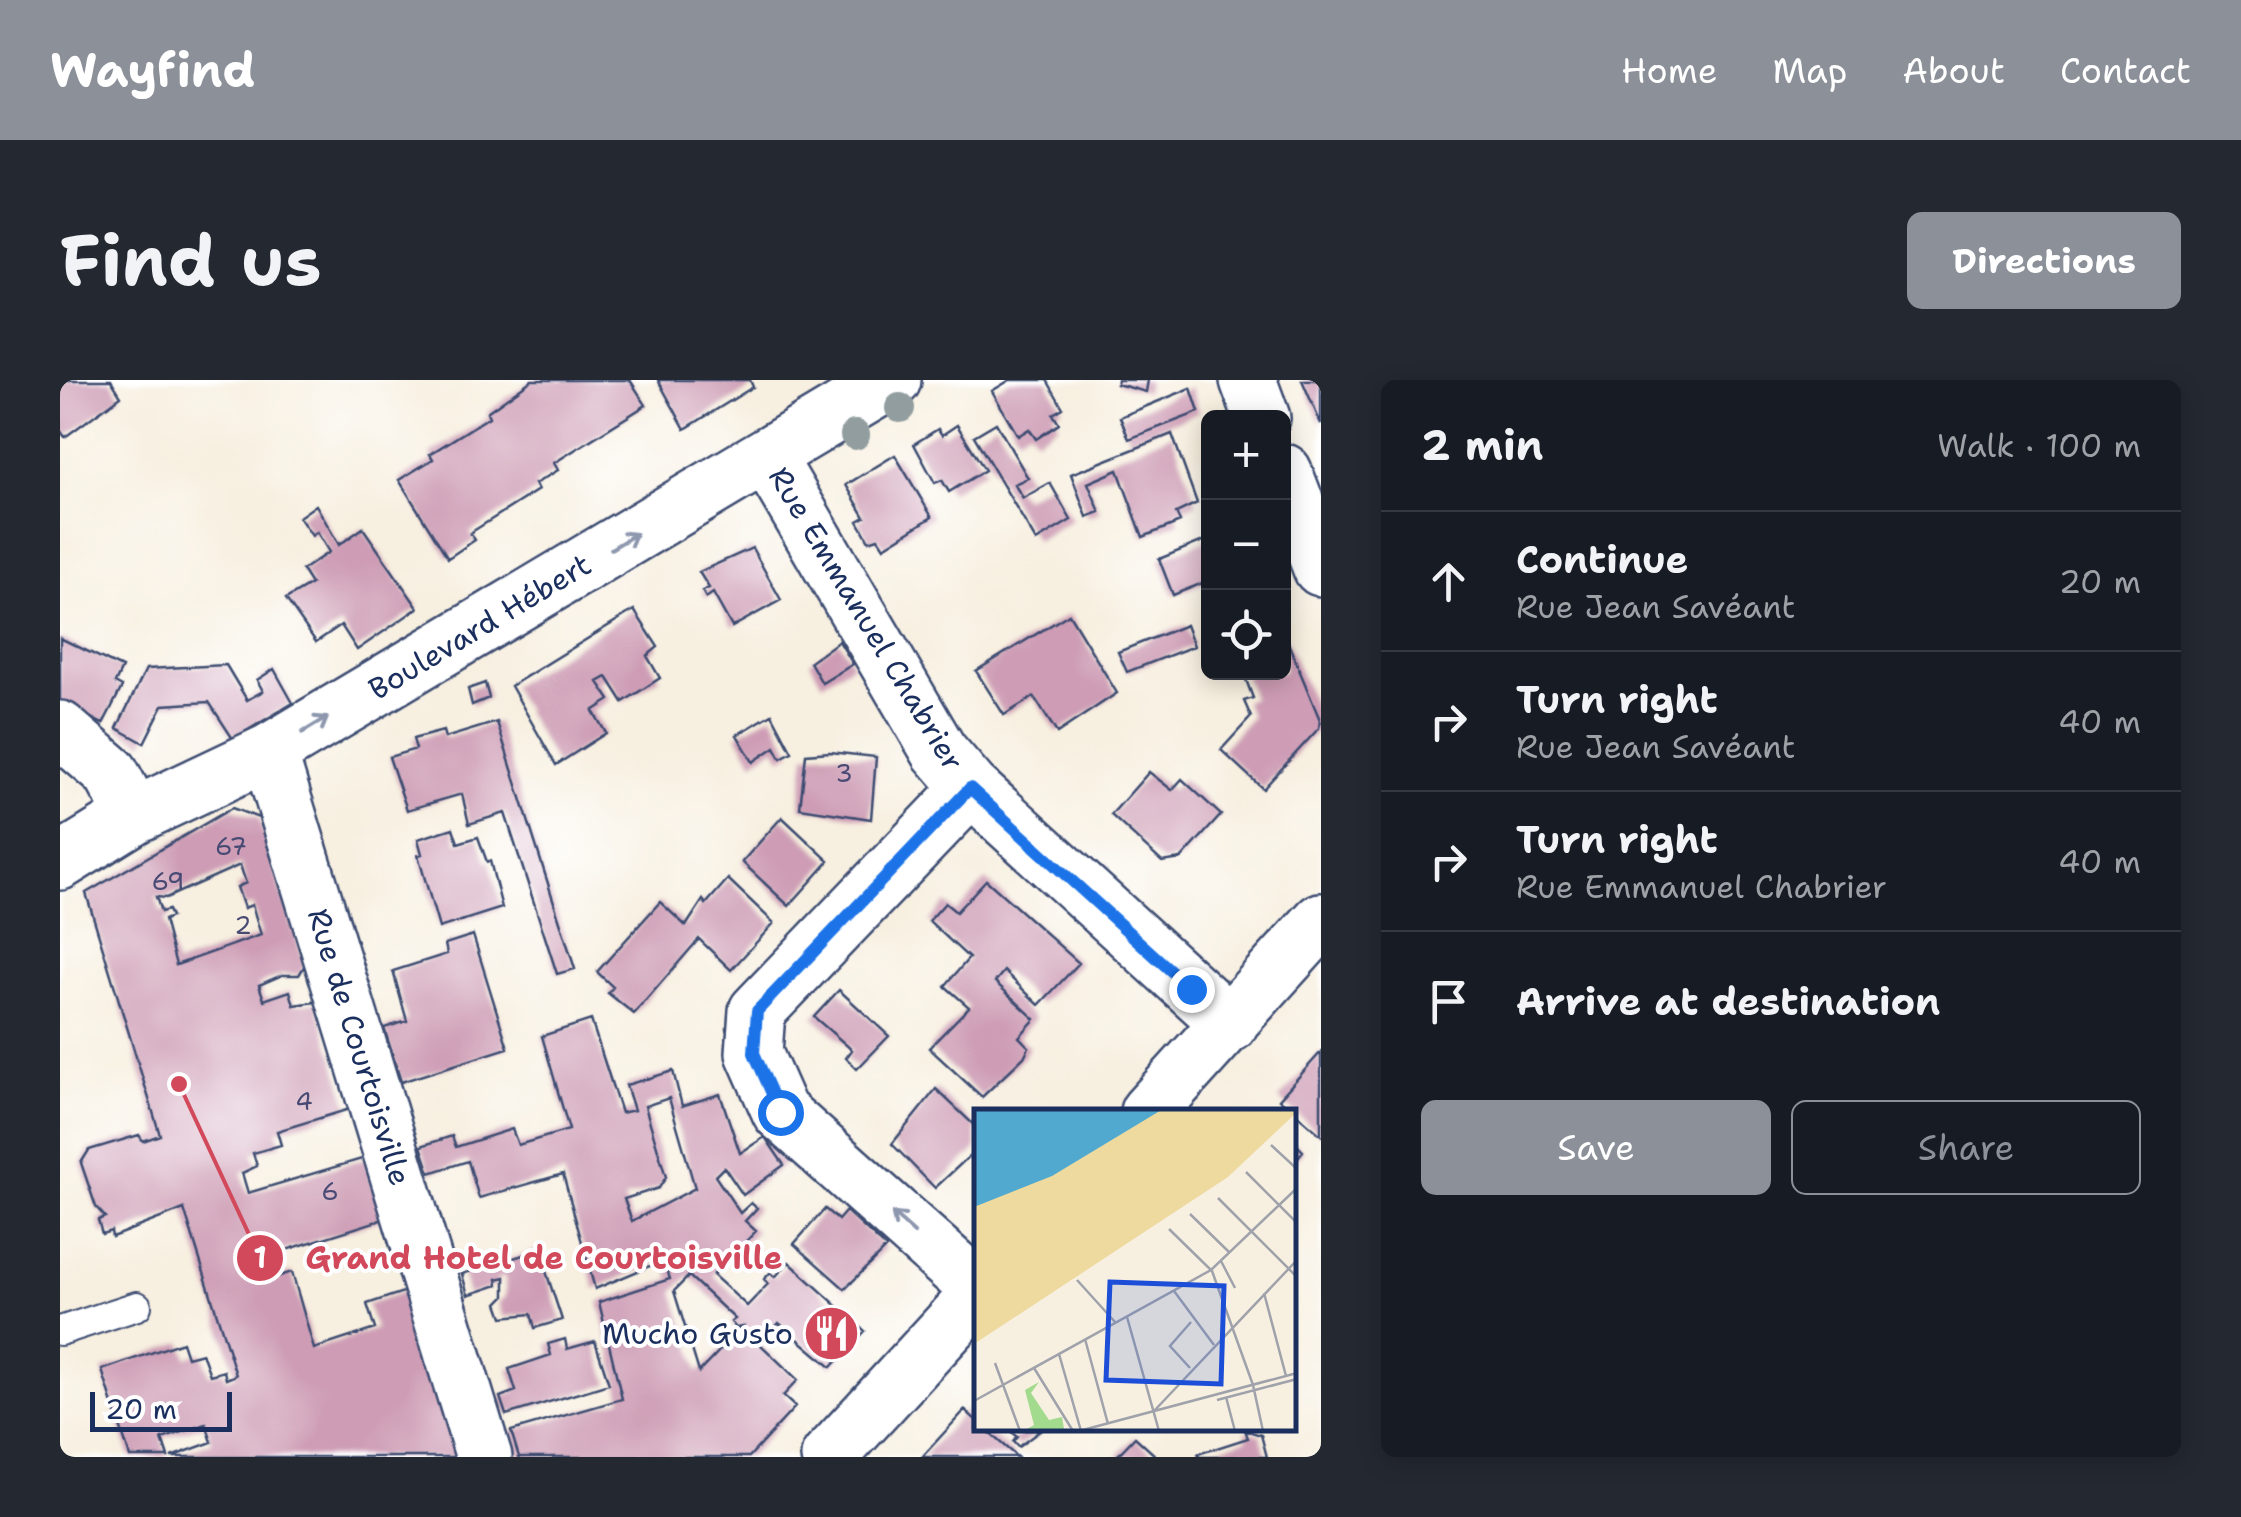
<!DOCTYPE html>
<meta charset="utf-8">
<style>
body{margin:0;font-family:"Shantell Sans",sans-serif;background:#242831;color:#f1f3f6}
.controls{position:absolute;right:30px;top:30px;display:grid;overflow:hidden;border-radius:15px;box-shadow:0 5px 25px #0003}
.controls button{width:90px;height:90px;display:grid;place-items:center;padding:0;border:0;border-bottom:2px solid #363941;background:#171b24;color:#f1f3f6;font:50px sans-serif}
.scale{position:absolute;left:30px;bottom:25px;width:142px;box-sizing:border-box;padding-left:10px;border:5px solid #1b2f5e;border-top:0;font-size:28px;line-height:35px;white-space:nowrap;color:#1b2f5e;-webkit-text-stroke:8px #fff;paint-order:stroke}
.stop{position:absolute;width:30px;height:30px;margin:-22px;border:8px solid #1a73e8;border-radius:50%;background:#fff}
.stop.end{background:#1a73e8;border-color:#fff;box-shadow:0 2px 10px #0008}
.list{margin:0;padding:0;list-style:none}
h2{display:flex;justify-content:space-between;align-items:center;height:130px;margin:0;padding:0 40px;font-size:42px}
h2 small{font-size:32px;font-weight:400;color:#9ea1a6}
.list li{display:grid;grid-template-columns:65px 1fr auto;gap:30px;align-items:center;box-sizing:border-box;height:140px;padding:0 40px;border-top:2px solid #363941}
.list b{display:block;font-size:38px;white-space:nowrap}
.list p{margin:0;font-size:32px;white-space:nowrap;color:#9ea1a6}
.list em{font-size:32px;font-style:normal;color:#9ea1a6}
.actions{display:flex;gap:20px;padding:30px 40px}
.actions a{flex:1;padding:22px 0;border:2px solid #8c9099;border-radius:15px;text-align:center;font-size:35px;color:#8c9099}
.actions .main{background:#8c9099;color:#fff}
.icon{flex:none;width:55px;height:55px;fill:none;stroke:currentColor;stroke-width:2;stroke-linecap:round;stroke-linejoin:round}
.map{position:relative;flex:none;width:1261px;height:1077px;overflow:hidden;border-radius:15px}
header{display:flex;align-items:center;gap:60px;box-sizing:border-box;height:140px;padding:0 50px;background:#8c9099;color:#fff}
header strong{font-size:48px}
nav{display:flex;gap:55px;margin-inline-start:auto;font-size:35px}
.intro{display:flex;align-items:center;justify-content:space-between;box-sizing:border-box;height:240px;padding:0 60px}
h1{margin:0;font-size:70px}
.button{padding:25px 45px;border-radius:15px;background:#8c9099;color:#fff;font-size:35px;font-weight:700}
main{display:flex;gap:60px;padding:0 60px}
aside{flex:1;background:#171b24;border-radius:15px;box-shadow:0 5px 25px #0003}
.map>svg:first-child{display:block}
.building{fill:#ce9db5;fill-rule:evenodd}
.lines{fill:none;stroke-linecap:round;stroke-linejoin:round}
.service-casing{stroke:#3c4c71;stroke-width:32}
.minor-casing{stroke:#3c4c71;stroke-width:60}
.secondary-casing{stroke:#3c4c71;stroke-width:60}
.service{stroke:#fff;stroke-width:28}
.minor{stroke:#fff;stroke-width:55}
.secondary{stroke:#fff;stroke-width:55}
.tree{fill:#919d9f}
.oneway{stroke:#8d97ae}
.route{stroke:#1a73e8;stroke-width:12}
.labels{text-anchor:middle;stroke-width:8;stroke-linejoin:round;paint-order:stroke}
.number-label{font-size:25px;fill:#484a74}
.street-label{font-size:30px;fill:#1b2f5e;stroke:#fff}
.poi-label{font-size:30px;fill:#1b2f5e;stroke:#fff;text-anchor:end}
.inset-road{fill:none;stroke:#9fa2ab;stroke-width:2.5}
.view{fill:#1d4ed8;fill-opacity:0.15;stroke:#1d4ed8;stroke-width:5}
.inset-edge{fill:none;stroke:#1b2f5e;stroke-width:5}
.leader{fill:none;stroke:#d1495b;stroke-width:4}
.callout-dot{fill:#d1495b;stroke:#fff;stroke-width:4}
.mark-label{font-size:30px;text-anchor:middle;font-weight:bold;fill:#fff}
.callout-label{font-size:32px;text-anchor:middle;font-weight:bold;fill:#d1495b;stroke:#fff;stroke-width:8;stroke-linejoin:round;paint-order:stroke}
</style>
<header>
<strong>Wayfind</strong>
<nav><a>Home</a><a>Map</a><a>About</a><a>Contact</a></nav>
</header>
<div class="intro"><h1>Find us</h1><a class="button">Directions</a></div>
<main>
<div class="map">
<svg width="1261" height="1077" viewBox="0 0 1261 1077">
<rect width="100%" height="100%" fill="#fff"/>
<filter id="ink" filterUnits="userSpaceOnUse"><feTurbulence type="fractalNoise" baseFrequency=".01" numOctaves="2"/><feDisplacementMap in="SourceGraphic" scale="20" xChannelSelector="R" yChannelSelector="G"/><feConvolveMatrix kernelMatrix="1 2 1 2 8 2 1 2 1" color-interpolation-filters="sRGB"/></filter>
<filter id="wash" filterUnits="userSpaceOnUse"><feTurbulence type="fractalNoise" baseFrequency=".0048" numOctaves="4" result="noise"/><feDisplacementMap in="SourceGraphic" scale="40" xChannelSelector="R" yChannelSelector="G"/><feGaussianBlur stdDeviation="2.25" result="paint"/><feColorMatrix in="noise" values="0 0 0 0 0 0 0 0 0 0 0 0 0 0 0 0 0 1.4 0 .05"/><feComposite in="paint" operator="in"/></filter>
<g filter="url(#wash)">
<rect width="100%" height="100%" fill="#f7efdf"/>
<g id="blocks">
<path class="building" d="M0,0H51L61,16L5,57L0,50Z
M472,0H570L586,25L494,83L498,90L475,104L478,110L410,153L415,160L388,178L339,100L373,79L370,74L429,37L427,32Z
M598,0H690L693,7L625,49Z
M950,0H987L1003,28L993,34L999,44L976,59L969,49L958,56L932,11Z
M1058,0H1088L1086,12L1057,4Z
M1242,0H1261V44Z
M1131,8L1139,32L1069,59L1060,37Z
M936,43L968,98L954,104L963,118L990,103L1011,140L976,161L914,56Z
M897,45L925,90L889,112L882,100L875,103L854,64L878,49L882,55Z
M1112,54L1137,123L1116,133L1120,142L1083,157L1058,90L1028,103L1040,132L1027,137L1011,94Z
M835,75L872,137L824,167L818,158L809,161L798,141L805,137L786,105Z
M256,125L279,165L303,148L358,228L297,270L281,245L256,262L226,219L251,204L242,190L269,172L257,152L252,156L239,137Z
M1148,159V201L1113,215L1099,179Z
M692,168L721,220L672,247L653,213L646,218L642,211L649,208L639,192Z
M574,230L598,267L587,276L600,298L563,322L547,297L538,302L550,320L533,331L546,353L496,385L451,306Z
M1009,234L1057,313L997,353L974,317L944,335L916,291Z
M1126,245L1134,266L1067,292L1058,272Z
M1224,253L1260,340L1259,348L1203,409L1161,370L1191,337L1184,321L1193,318L1183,292H1224Z
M0,258L62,288L55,303L62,307L43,344L0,322Z
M779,261L793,284L762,303L750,282Z
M166,285L187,320L203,311L197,300L214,289L233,323L173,359L149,322L103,325L84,363L57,348L86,289Z
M425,303L429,318L412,325L408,309Z
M712,334L732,372L721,378L715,367L693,382L677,355Z
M437,342L515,589L497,594L445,433L409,444L402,414L347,430L329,377L356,369L353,359L383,351L385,358Z
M770,372L816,377L811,439L740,428L746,374Z
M1089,392L1112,410L1122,399L1161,435L1121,479L1102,482L1051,435Z
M172,428L199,438L245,585L239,595H222L199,605L204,620L230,611L234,625L256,622L290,729L217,751L221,765L193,773L197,786L182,793L188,813L305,778L324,839L207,876L214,898L232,892L254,969L315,949L307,924L346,911L398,1077H111L152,1062L146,1044L102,1059L108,1077H70L42,990L122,962L127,977L142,973L150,995L164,991L166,999L176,995L124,829L52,857L51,851L42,854L38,840L45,837L36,827L21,783L29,770L79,755L83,761L100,755L26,513ZM180,485L186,503L177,507L184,528L192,525L201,555L116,585L104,540L111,537L108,530L101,532L96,517L106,518Z
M722,437L769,481L729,526L682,482Z
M393,448L398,463L418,457L427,482L430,481L442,528L379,548L358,475L362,474L358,459Z
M668,499L714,543L671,590L639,559L574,634L548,613L553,607L537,592L600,522L626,546L643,520L646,524Z
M926,500L1019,583L979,625L944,591L935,602L975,639L959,657L969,667L964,677L922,717L869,668L909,627L885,606L909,578L869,541L885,523L896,532Z
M413,555L448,668L341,702L324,648L347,641L333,591L387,574L385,564Z
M779,610L829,656L797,689L786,678L792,670L754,637Z
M531,640L561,733L574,730L566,705L613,691L622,726L660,714L680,773L705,757L724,785L683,815L664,787L655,796L680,833L691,823L697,828L685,841L696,851L653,895L687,926L708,904L704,899L710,893L715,897L729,882L805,951L771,987L719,943L700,964L738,1000L723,1016L735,1027L689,1077H459L451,1051L562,1019L539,922L610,899L604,880L535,909L503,794L419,818L408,781L370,793L361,766L392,756L396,767L452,749L458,765L509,750L482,656ZM609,718L635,808L572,841L564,819L599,808L606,797L585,726ZM629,896L675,939L671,942L676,948L682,947L639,992L614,911Z
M1261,672V755L1219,719Z
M876,709L916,747V770L875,808L832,764Z
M1234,762L1243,771L1234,782Z
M765,829L778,840L786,831L826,868L785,909L734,864Z
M479,870L502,940L475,948L471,934L443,937L438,923L445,916V897L437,899L438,905L408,915L402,894Z
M505,959L507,969L535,961L549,1004L446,1035L440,1017L456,1011L449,989L491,975L488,964Z
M905,1030L916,1040V1050H926L957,1077H862Z
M949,1050H981L958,1067L953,1062L957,1057Z
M1185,1050L1201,1055L1207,1077H1139L1138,1074L1188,1058Z
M1075,1057L1097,1077H1056Z"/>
</g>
</g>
<g filter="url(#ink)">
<use href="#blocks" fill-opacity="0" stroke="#3c4c71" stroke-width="2.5"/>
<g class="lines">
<defs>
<path id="service" d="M0,951L77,926"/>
<path id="minor" d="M1188,0L1202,38
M707,77L879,371L911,408L1170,644
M1224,92L1261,188
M0,349L51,393L74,436
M209,372L424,1077
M911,408L697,631L694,673L720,732L916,907
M0,482L74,436L209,372L833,0"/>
<path id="secondary" d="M1088,732L1261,541
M769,1077L916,917"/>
</defs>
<use href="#service" class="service-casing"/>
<use href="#minor" class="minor-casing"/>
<use href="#secondary" class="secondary-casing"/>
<use href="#service" class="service"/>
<use href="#minor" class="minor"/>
<use href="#secondary" class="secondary"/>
</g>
<g class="tree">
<circle cx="840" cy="28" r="15"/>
<circle cx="795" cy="55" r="15"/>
</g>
<defs><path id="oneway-shaft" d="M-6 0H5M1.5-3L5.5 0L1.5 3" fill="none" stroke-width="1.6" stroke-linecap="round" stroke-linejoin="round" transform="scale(2.5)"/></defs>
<g class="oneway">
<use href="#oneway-shaft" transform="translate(564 161) rotate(-31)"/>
<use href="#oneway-shaft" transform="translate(255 345) rotate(-31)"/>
<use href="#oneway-shaft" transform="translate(843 843) rotate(-138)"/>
</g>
</g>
<g class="lines" filter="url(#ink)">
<path class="route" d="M720,732L694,673L697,631L910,408L1131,609"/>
</g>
<defs>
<symbol id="restaurant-disc" viewBox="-11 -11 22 22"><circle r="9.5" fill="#d1495b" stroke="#fff"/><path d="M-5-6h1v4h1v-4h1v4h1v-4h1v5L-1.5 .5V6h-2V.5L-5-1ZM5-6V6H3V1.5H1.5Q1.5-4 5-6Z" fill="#fff"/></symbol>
</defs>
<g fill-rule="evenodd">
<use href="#restaurant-disc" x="740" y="922" width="63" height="63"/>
</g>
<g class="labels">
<g class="number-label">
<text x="784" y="402">3</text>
<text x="171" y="475">67</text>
<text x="108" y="510">69</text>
<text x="183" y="554">2</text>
<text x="244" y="730">4</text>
<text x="270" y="820">6</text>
</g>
<g class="street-label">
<text transform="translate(806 239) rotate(59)" y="10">Rue Emmanuel Chabrier</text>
<text transform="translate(420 247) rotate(-31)" y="10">Boulevard Hébert</text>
<text transform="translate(299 667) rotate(73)" y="10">Rue de Courtoisville</text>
</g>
<g class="poi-label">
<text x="733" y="964">Mucho Gusto</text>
</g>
</g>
<g transform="translate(914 729)">
<rect width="322" height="322" fill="#f7efdf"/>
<path d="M65,273L57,284L75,311L88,308L90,320L49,322L60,316L51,281Z" fill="#a2db8d"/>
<path d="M0,0H322V4L254,68L0,235Z" fill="#eeda9e"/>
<path d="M0,0H189L78,67L0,98Z" fill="#52a9cf"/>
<path class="inset-road" d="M297,36L323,60M272,63L323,114M244,89L323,168M216,105L256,144M195,120L238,162L279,276M247,152L261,179M103,171L141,213M200,182L240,236M290,184L312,267M153,208L185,322M111,230L134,315M85,245L107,322M21,254L46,322M60,259L99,322M216,259L196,237L217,213M279,276L289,322M252,288L261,322M243,291L323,270M0,292L237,161L323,79M180,302L323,151M105,322L323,264"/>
<path class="view" d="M136,173L250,177L247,275L132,271Z"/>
<rect width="322" height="322" class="inset-edge"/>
</g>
<path class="leader" d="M119 704L200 878"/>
<g class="callout-dot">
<circle cx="119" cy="704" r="10"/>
<circle cx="200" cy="878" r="25"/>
</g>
<g class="mark-label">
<text x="200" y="888">1</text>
</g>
<g class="callout-label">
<text x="484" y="889">Grand Hotel de Courtoisville</text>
</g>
</svg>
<div class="controls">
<button>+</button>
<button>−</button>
<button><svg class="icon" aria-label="locate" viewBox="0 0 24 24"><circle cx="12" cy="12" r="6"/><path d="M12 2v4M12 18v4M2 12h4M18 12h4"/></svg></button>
</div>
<div class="scale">20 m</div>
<div class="stop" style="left:720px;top:732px"></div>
<div class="stop end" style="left:1131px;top:609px"></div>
</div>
<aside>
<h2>2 min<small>Walk · 100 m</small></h2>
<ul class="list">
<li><svg class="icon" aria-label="ahead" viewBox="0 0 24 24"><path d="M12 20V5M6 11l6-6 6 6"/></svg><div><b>Continue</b><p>Rue Jean Savéant</p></div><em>20 m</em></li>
<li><svg class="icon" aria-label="right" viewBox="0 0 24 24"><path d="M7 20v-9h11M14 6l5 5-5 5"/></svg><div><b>Turn right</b><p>Rue Jean Savéant</p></div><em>40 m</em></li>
<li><svg class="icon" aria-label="right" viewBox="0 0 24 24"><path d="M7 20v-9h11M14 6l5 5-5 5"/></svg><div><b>Turn right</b><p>Rue Emmanuel Chabrier</p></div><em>40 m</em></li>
<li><svg class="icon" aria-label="arrive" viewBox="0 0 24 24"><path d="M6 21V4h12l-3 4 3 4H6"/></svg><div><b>Arrive at destination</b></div></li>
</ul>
<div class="actions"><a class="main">Save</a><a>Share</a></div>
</aside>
</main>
